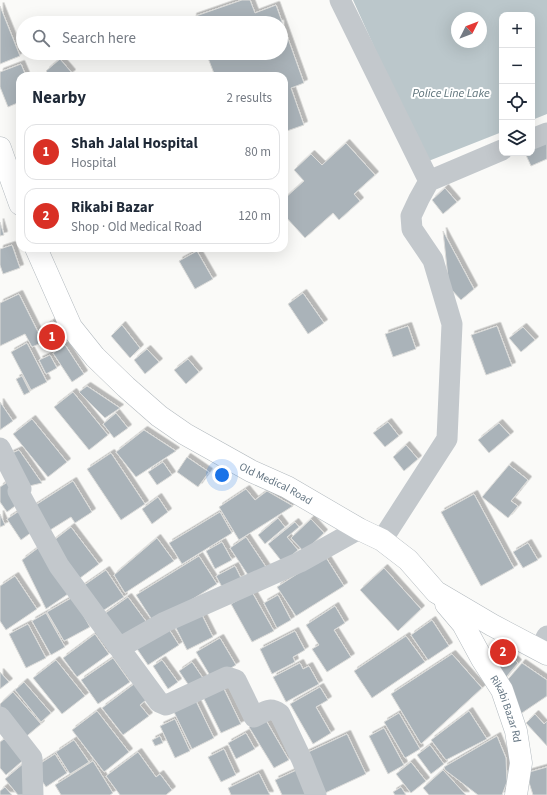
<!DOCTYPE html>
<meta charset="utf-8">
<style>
body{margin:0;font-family:"Source Sans 3",sans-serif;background:#f6f6f7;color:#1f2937}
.controls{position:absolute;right:12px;top:12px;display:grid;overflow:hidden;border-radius:8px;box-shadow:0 4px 16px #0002}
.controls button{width:36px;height:36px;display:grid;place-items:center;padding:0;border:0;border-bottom:1px solid #e0e1e3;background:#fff;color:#1f2937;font:20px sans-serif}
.compass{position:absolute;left:451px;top:12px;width:36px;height:36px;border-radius:50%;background:#fff;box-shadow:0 4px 16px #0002;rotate:48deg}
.you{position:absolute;left:222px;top:475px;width:14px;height:14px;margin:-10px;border:3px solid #fff;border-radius:50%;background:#1a73e8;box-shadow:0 0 0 6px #1a73e833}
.badge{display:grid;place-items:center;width:26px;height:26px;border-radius:50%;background:#d93025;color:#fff;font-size:13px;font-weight:700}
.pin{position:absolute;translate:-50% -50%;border:2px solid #fff;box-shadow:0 1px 4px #0006}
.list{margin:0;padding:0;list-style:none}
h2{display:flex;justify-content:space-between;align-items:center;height:52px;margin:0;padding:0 16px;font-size:17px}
h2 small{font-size:13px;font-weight:400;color:#747a83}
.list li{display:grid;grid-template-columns:26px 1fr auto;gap:12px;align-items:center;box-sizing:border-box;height:56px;margin:0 8px 8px;padding:0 8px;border:1px solid #e0e1e3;border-radius:12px}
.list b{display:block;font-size:15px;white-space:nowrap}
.list p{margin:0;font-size:13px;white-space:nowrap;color:#747a83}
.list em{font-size:13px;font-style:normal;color:#747a83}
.icon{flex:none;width:22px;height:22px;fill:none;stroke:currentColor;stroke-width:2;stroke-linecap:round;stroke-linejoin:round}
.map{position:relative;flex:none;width:547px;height:795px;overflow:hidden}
.search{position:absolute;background:#fff;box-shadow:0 4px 16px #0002;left:16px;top:16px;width:272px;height:44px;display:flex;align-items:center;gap:10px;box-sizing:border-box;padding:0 14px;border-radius:22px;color:#747a83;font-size:15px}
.panel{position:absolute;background:#fff;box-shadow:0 4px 16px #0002;left:16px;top:72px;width:272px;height:180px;border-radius:12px}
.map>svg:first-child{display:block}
.water{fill:#bbc7cb;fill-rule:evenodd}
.building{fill:#aab3b9;stroke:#dcdcda;filter:url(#shadow)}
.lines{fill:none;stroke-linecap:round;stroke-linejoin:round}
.secondary-casing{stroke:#b3babf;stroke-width:23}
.street{stroke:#c3c8cc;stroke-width:21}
.secondary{stroke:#fff;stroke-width:22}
.labels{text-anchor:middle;stroke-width:4;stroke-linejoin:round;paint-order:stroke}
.street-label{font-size:11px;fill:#657683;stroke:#fff}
.water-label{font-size:12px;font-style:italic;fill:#60757c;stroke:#fff}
</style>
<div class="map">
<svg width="547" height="795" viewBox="0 0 547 795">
<defs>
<filter id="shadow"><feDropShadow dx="3.5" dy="-3.5" stdDeviation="0" flood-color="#0004"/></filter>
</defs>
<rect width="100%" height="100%" fill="#fafaf8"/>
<path class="water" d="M353,0H547V114L532,120V15H502V132L426,162ZM457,18H481V42H457Z"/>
<path class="building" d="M242,0H250L255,13L276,5L304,83L291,88L304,125L284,132V76H215L206,53H281V23H195L193,17Z
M0,6L20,56L0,64Z
M60,59L72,73L68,76H51L46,71Z
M21,64L26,76H20V102L8,107L0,87V72Z
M547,137V159L531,166L525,153H532V144Z
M346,143L375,175L354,194L360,201L339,220L333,213L305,238L284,215V199L304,181L294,170L311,154L322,165Z
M445,188L457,202L443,214L432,200Z
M0,222L4,235L0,236Z
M443,231L474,289L461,300L449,287Z
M12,245L20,268L3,274L0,265V249Z
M197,251L213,279L195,289L179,261Z
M303,293L324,323L308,334L288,304Z
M19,294L43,342L32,347L25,334L0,346V303Z
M53,321L66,341L52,351L39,331Z
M122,325L140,348L130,358L111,336Z
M408,326L416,349L393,357L385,334Z
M497,326L512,366L486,375L471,335Z
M523,327L535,340L521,352L509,338Z
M27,343L47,382L31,390L11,352Z
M65,345L84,374L72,382L53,353Z
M147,349L159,362L145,374L134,360Z
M50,355L57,368L46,374L39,360Z
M188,359L199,372L186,384L174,370Z
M22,376L30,392L24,395L16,379Z
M87,386L120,408L105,418L79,392Z
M73,392L108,435L89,450L54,407Z
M0,402L13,421L0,430Z
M116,413L128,428L114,438L103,424Z
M32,419L67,462L48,477L13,434Z
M388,422L399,436L385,447L373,433Z
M499,423L510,435L489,453L478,440Z
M144,430L176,451L136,477L116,452Z
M406,445L418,459L404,471L393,457Z
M19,450L42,483L25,487L10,454Z
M111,453L145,504L121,520L87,469Z
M187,457L209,472L198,487L177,472Z
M163,462L172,475L157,485L148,472Z
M509,465L528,480L511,501L518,506L508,518L482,497Z
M9,481L22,501L7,512L0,502V487Z
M73,481L92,512L75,523L71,517L47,532L31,508Z
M246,489L255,500L267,491L293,506L239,540L219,507Z
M474,494L514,568L481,586L441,512Z
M158,497L168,512L152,524L142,509Z
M22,509L36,529L21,540L7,519Z
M220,512L232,533L182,564L169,543Z
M0,514L5,525L0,527Z
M278,518L285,527L265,544L258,535Z
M311,519L324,533L304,552L291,538Z
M295,522L299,527L287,537L298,550L283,563L268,544Z
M71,527L99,564L76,581L49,544Z
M246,537L268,570L252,581L230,548Z
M157,538L174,561L125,593L114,575Z
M222,542L232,560L215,569L206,551Z
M528,543L538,560L523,568L513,552Z
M38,548L68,594L46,609L22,560Z
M199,556L217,584L154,623L136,595Z
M325,556L344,586L296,616L277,587Z
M235,566L241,578L222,587L216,576Z
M384,568L421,609L398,631L360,590Z
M106,570L124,597L98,614L80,588Z
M15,576L37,609L6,630L0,621V586Z
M252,592L274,631L252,642L231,604Z
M278,595L291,620L277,628L264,603Z
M73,597L90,627L64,641L47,612Z
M128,597L148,624L120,644L100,617Z
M335,606L345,623L334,630L351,657L327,672L312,649L319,645L306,625Z
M200,611L213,637L187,650L174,624Z
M46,613L65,647L51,655L32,621Z
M432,620L449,646L428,660L411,635Z
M165,623L179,645L148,665L133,643Z
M28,624L46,658L26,668L9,634Z
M295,631L305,650L293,657L295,662L272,674L260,649Z
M95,634L109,654L77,677L63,658Z
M406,636L425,662L372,698L354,671Z
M220,638L236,665L212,679L196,652Z
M501,646L518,663L502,682L488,659Z
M452,654L482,688L421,744L391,694Z
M113,658L130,682L98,704L81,680Z
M56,660L85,696L62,714L33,678Z
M162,660L178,682L168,689L153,666Z
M192,662L207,684L194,693L179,671Z
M300,663L303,669L309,666L319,684L286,702L273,677Z
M522,663L547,680V696L516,717L503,685Z
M0,672L9,682L0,689Z
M24,682L51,713L41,722L15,690Z
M134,684L146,700L140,705L149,716L123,735L102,708Z
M222,685L241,724L221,733L202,695Z
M320,687L328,700L316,707L331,733L313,744L290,704Z
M13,692L41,724L22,740L0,715V704Z
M193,695L214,738L192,749L171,706Z
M97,711L129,752L104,772L72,730Z
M469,711L487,739L446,760L431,740Z
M399,713L420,749L405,758L384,722Z
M535,714L544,724L547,721V746L526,723Z
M264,717L289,760L274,768L249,727Z
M175,719L190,751L175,758L160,726Z
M384,728L404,765L388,774L369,736Z
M246,733L255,749L236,759L228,743Z
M347,734L366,774L323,794L304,754Z
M160,736L163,743L155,746L152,740Z
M497,736L506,758L507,782L502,795H478L445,770L444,767Z
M4,739L28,756L6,775L0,768V742Z
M74,740L89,762L70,774L56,752Z
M430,745L444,764L431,774L417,755Z
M224,749L236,775L221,782L208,757Z
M138,752L156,777L160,774L172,790L166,795H120L106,776Z
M55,754L67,773L46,787L33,768Z
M93,761L113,793L110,795H61L55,785Z
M411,762L426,781L411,793L396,774Z
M24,763L28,795H18L5,779Z
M547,767V795H533L526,773Z
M301,768L314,795H282L275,780Z
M443,770L466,795H429L423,788Z
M259,773L270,795H231L228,788Z
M5,787L12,795H0V791Z
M401,787L406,795H395L393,792Z"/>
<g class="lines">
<defs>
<g id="secondary">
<path d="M0,148L20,204"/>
<path id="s1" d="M36,248L71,327L95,357L126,387L159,416L185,434L251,471L287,487L359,529L382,540L408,560L436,592L492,625L547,654"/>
<path id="s2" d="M446,604L463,624L482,659L502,690L516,731L521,763L516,795"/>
</g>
</defs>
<use href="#secondary" class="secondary-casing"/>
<path class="street" d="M340,0L429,181
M532,139L547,133
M0,448L21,489L18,491L59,566L159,702L166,705L171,703L227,677L236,680L254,717C265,712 269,706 280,714L302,760L316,795
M382,540L447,439L452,324L433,260L412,229L411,216L419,199L429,181L502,150
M119,648L165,622L300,562L359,529
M540,649L547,636
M0,717L32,758L33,795"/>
<use href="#secondary" class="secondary"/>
</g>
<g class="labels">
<g class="street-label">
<text dy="4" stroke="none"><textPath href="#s1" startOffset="347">Old Medical Road</textPath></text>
<text dy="4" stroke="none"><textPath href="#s2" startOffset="122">Rikabi Bazar Rd</textPath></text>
</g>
<g class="water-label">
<text x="451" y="97">Police Line Lake</text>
</g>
</g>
</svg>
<div class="controls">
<button>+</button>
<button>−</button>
<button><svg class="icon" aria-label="locate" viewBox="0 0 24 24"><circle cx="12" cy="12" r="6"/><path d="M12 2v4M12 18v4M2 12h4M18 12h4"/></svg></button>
<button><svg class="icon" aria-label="layers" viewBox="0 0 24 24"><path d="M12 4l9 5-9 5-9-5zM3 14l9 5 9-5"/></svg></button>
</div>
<svg class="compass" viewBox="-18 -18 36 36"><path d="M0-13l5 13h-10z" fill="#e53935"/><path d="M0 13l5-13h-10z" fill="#747a83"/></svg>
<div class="you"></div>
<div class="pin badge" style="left:52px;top:337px">1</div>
<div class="pin badge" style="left:503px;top:652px">2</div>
<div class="search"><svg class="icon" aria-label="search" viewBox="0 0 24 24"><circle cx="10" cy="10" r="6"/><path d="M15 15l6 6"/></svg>Search here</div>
<section class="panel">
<h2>Nearby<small>2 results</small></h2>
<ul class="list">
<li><span class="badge">1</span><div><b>Shah Jalal Hospital</b><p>Hospital</p></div><em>80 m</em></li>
<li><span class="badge">2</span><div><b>Rikabi Bazar</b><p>Shop · Old Medical Road</p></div><em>120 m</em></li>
</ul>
</section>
</div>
